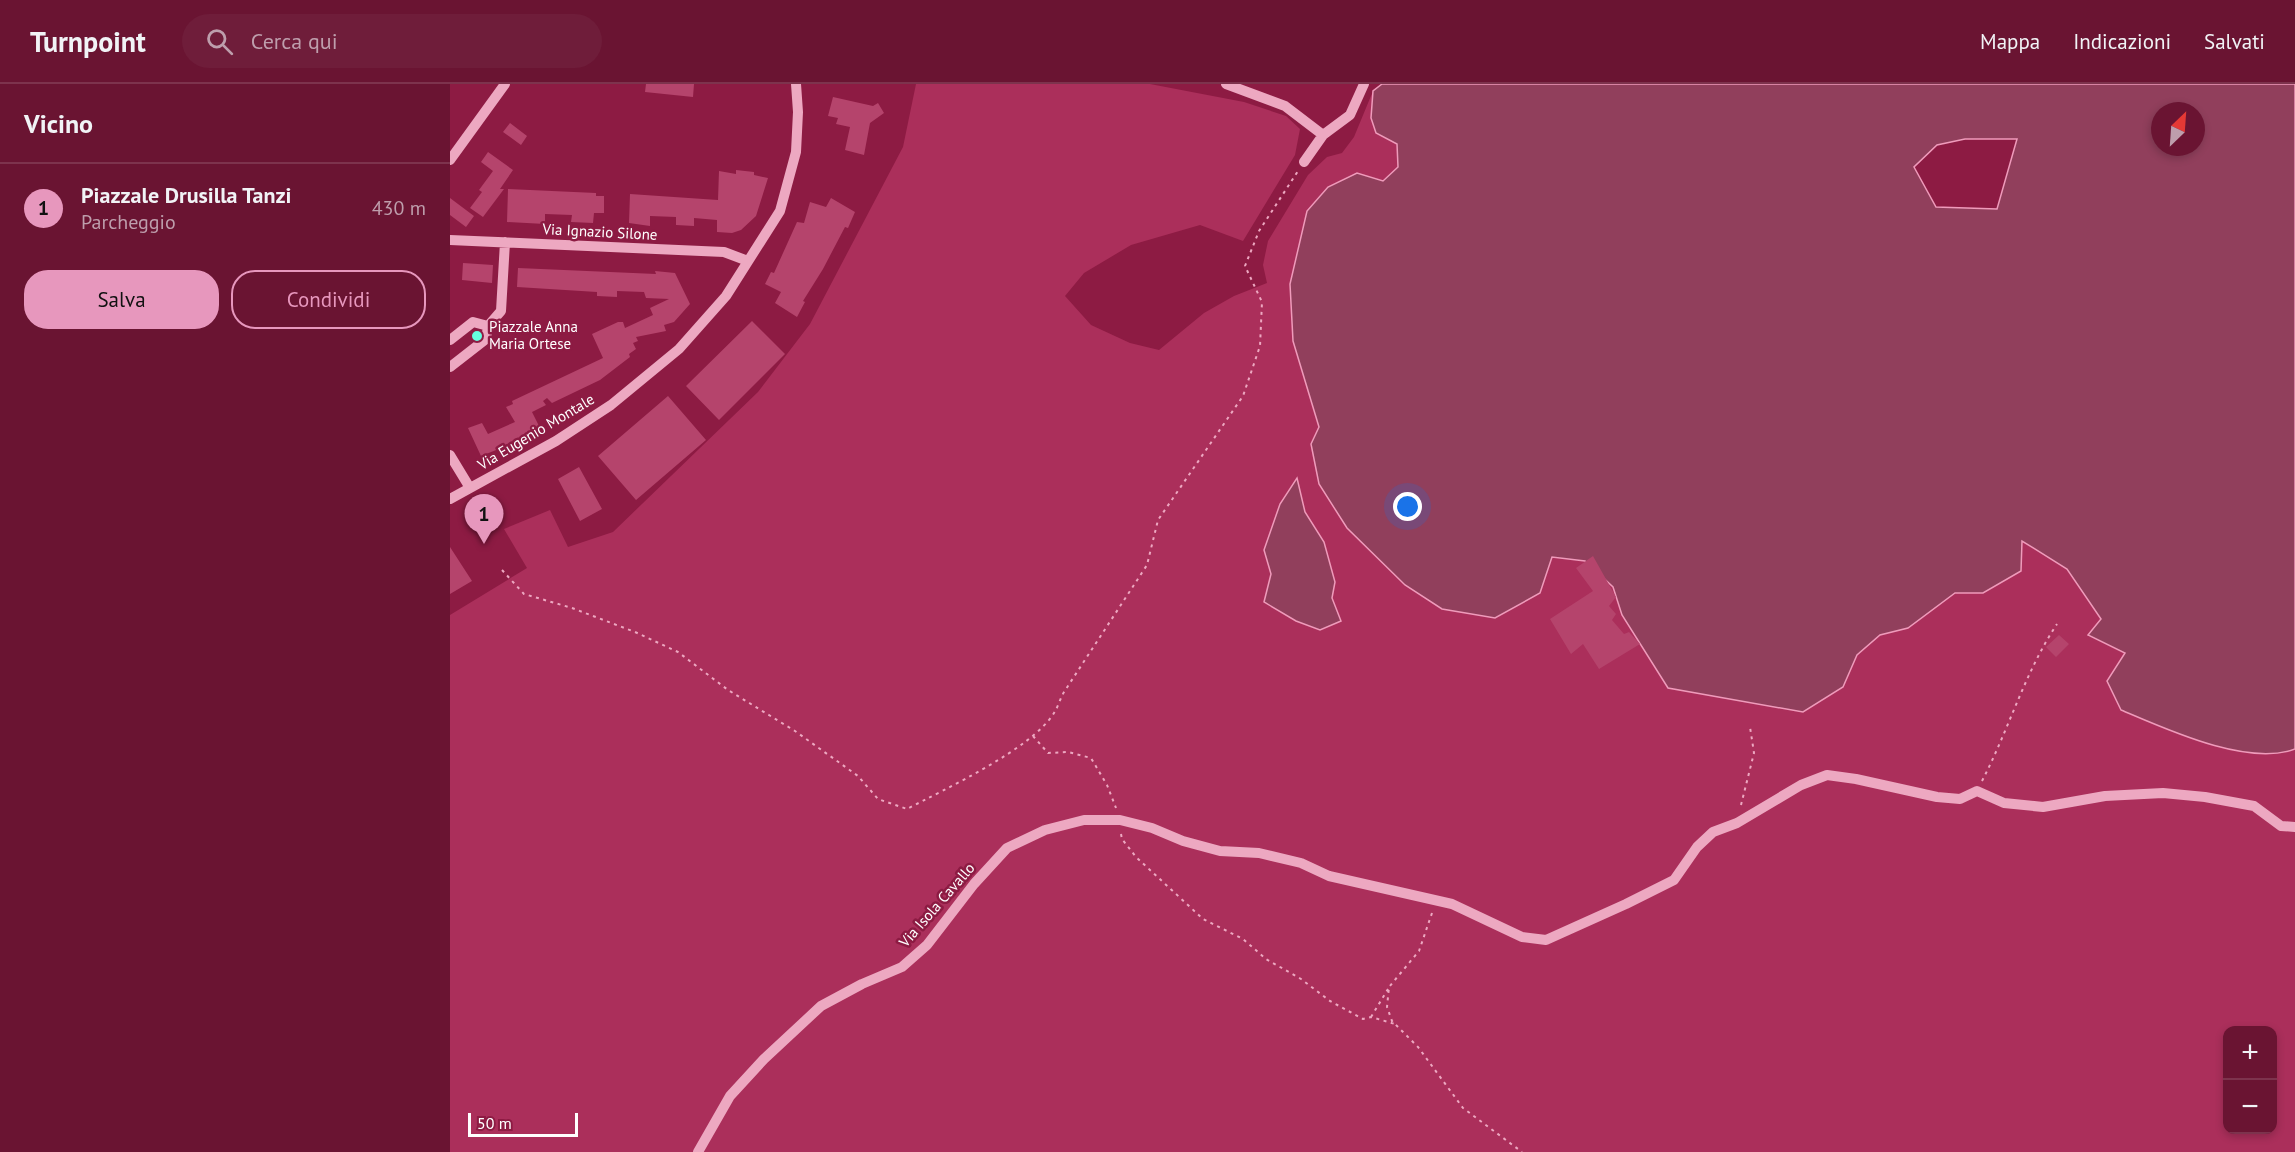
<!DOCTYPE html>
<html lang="it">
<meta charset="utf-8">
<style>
body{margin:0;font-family:"PT Sans",sans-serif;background:#6f1d3a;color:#f1f3f6}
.controls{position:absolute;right:18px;bottom:18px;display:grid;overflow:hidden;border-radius:12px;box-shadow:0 3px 9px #0003}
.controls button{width:54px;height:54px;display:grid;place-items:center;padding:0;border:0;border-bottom:2px solid #7d334d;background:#6a1432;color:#f1f3f6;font:30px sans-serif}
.compass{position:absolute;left:1701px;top:18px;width:54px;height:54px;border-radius:50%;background:#6a1432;box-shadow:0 3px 9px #0003;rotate:25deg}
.scale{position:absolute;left:18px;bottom:15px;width:110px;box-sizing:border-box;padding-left:6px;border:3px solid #fff;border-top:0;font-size:16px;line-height:21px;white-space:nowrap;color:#fff;-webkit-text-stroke:4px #8d1b43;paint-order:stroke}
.you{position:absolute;left:958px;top:423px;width:21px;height:21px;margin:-15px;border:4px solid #fff;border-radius:50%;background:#1a73e8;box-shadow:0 0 0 9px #1a73e833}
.badge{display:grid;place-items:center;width:39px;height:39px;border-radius:50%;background:#e797bd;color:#111;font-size:20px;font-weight:700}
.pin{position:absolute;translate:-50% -50px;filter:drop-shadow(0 2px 3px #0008)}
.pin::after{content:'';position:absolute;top:32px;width:21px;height:18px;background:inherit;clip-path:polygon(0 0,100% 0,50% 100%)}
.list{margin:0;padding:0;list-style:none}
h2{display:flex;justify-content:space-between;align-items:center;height:78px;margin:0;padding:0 24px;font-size:26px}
h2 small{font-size:20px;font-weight:400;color:#be9eac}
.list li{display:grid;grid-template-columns:39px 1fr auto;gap:18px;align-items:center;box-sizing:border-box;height:90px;padding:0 24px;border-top:2px solid #7d334d}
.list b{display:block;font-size:22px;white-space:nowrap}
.list p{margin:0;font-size:20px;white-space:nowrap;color:#be9eac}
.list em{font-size:20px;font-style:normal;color:#be9eac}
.actions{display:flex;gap:12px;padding:18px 24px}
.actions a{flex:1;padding:14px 0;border:2px solid #e797bd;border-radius:24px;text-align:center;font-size:21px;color:#e797bd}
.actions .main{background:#e797bd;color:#111}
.icon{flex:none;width:33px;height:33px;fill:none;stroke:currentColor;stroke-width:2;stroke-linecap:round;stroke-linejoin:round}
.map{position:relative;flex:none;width:1845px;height:1068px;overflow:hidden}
header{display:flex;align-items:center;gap:36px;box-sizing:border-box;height:84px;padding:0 30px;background:#6a1432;border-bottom:2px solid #7d334d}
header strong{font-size:28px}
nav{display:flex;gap:33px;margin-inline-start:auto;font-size:21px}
.search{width:420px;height:54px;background:#6f1d3a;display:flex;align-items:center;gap:15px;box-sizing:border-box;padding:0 21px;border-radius:33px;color:#be9eac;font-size:22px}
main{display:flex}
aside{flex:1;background:#6a1432}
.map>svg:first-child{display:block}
.green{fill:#ab2f5b;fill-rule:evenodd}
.water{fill:#913f5c;stroke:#ef9bbb;stroke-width:1.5;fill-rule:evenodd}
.building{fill:#b5446c}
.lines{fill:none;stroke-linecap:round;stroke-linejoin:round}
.path{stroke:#eda8c1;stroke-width:2;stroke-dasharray:3 4.5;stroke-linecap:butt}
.minor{stroke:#eda8c1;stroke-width:10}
.poi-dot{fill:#65fedf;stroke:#8d1b43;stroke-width:2}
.labels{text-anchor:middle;stroke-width:5;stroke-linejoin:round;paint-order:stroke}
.street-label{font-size:15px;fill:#fff;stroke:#8d1b43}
.poi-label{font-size:15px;fill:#fff;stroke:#8d1b43;text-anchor:start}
</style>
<header>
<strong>Turnpoint</strong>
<div class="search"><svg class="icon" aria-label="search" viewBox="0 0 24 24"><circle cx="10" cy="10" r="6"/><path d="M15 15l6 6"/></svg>Cerca qui</div>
<nav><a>Mappa</a><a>Indicazioni</a><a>Salvati</a></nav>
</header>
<main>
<aside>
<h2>Vicino<small></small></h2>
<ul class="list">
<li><span class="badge">1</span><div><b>Piazzale Drusilla Tanzi</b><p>Parcheggio</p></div><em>430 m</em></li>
</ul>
<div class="actions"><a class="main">Salva</a><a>Condividi</a></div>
</aside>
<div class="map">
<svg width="1845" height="1068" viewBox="0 0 1845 1068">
<rect width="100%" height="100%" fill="#8d1b43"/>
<path class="green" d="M466,0H700L794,18L836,32L850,45L845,71L793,157L750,141L681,161L634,189L615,212L641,241L680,259L709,266L754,229L784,212L817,199L813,181L818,157L858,91L877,73L892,69L904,53L923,7L921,34L926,49L947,60L948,83L933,97L907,89L843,257L869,343L861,360L1090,509L1102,473L1135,477L1163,503L1172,531L1218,604L1353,627L1393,603L1407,571L1430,551L1458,543L1505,509H1533L1571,456L1617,485L1651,535L1638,552L1675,569L1671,626C1717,645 1797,683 1845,665V1068H0V531L77,484L54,445L100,426L118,463L163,448L308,308L360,240L453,63ZM1778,946H1822V1046H1778Z"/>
<path class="water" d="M932,0H1845V665C1797,683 1716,645 1671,626L1657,597L1675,569L1638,551L1651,535L1617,485L1572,457L1571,487L1533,509H1505L1458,544L1430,551L1407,571L1393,603L1353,628L1218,604L1172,531L1163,503L1135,477L1102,473L1090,509L1045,534L992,525L955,501L897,444L869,400L861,360L869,343L843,257L840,200L857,127L878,103L907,89L933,97L948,83L947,60L926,49L921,34L923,7ZM1710,27H1746V63H1710ZM1515,55H1567L1547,125L1486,123L1464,83L1487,61Z
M847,394L855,428L874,458L885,498L882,514L891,537L870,546L846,537L814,518L821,490L814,466L830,420Z"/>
<path class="building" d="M196,0H244L243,13L195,8Z
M383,13L423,22L428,19L434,29L420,39L414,71L395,66L400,43L386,40L388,34L378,32Z
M60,39L77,52L71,61L53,48Z
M38,68L63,86L50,105H54L33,133L20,124L32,108L29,106L43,87L31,78Z
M286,86L304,88V91L318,94L306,132L291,146L282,149L267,148V136L244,134V142L226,141V133L200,132V142L179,139L180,110L268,116L269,87L286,90Z
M58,105L146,109V112H154V129H144L143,139L121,138L122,131L95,130V140L57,138Z
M0,114L24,132L16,143L0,131Z
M381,114L405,128L398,144L395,143L373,185L353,217L355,218L347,233L325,219L331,208L315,200L321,188L324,189L347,138L354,139L360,118L376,123Z
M13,179L43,181L42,199L12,196Z
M68,184L206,190L205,187L225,189L240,220L224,238L214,241L216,247L186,253L188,257L183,259L186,265L179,270L180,273L150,296L102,319L97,314L93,317L96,321L82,328L90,344L83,348L84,351L31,372L18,344L32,339L38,350L65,338L56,323L63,320L62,317L153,274L142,250L168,238H173L175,244L203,231L200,224L219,215L196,214L194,208L167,207V213L147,212V208L67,203Z
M302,237L335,270L269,336L236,302Z
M218,312L256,356L186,416L148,372Z
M129,383L152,425L130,437L108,395Z
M0,463L22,497L0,510Z
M1143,472L1166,513L1159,522L1166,530L1162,536L1174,550L1179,548L1190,560L1149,585L1133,560L1121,570L1100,535L1143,507L1126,484Z
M1609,551L1619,560L1606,573L1596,563Z"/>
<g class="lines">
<path class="path" d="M52,486L74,510L122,524L185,548L228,568L278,606L345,647L408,692L428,715L457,725C495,705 582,665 604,629C608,623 610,615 614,608L697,481L708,436L793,312L810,262L812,218L795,182L809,147L848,87
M583,652L598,669L618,668L641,674L657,701L666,724
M1532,697C1559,645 1575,588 1607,540
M1291,721L1304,669L1300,643
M671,750L672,755L686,773L753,835L793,855L816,875L851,895L880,917L913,935L921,933L945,940
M982,829L969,867L939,903L937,923L942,937L968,963L1013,1024L1072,1068
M921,933L938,905"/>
<path class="minor" d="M776,0L835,22L873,51L854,78
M873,51L900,31L914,0
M0,76L55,0
M0,156L274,168L298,177
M38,242L51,227L55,158
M0,256L23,238L38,242L36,255L0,283
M0,371L20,404
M0,415L106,357L161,321L229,265L276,212L330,127L346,68L348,28L346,0
M248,1068L280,1012L314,975L371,922L412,900L452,883L477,861L524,800L557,764L595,746L634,736H670L702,744L733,757L770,767L809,769L851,779L879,792L1002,820L1072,853L1096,856L1176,820L1224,796L1247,763L1263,748L1287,739L1351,701L1377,691L1406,695L1487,713L1510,715L1527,707L1554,719L1593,723L1655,712L1713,709L1755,713L1804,722L1831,742L1845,743"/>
</g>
<circle class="poi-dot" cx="27" cy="252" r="6"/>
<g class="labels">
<g class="street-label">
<text transform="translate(150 148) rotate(3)" y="5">Via Ignazio Silone</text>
<text transform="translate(86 348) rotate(-31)" y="5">Via Eugenio Montale</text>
<text transform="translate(487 821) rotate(-49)" y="5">Via Isola Cavallo</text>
</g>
<g class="poi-label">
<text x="39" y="248">Piazzale Anna<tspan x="39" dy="17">Maria Ortese</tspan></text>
</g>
</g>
</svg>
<div class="controls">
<button>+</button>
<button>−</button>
</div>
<svg class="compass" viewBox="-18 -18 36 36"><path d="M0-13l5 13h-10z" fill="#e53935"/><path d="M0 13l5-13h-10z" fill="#be9eac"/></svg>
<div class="scale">50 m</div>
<div class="you"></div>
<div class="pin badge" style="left:34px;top:460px">1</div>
</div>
</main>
